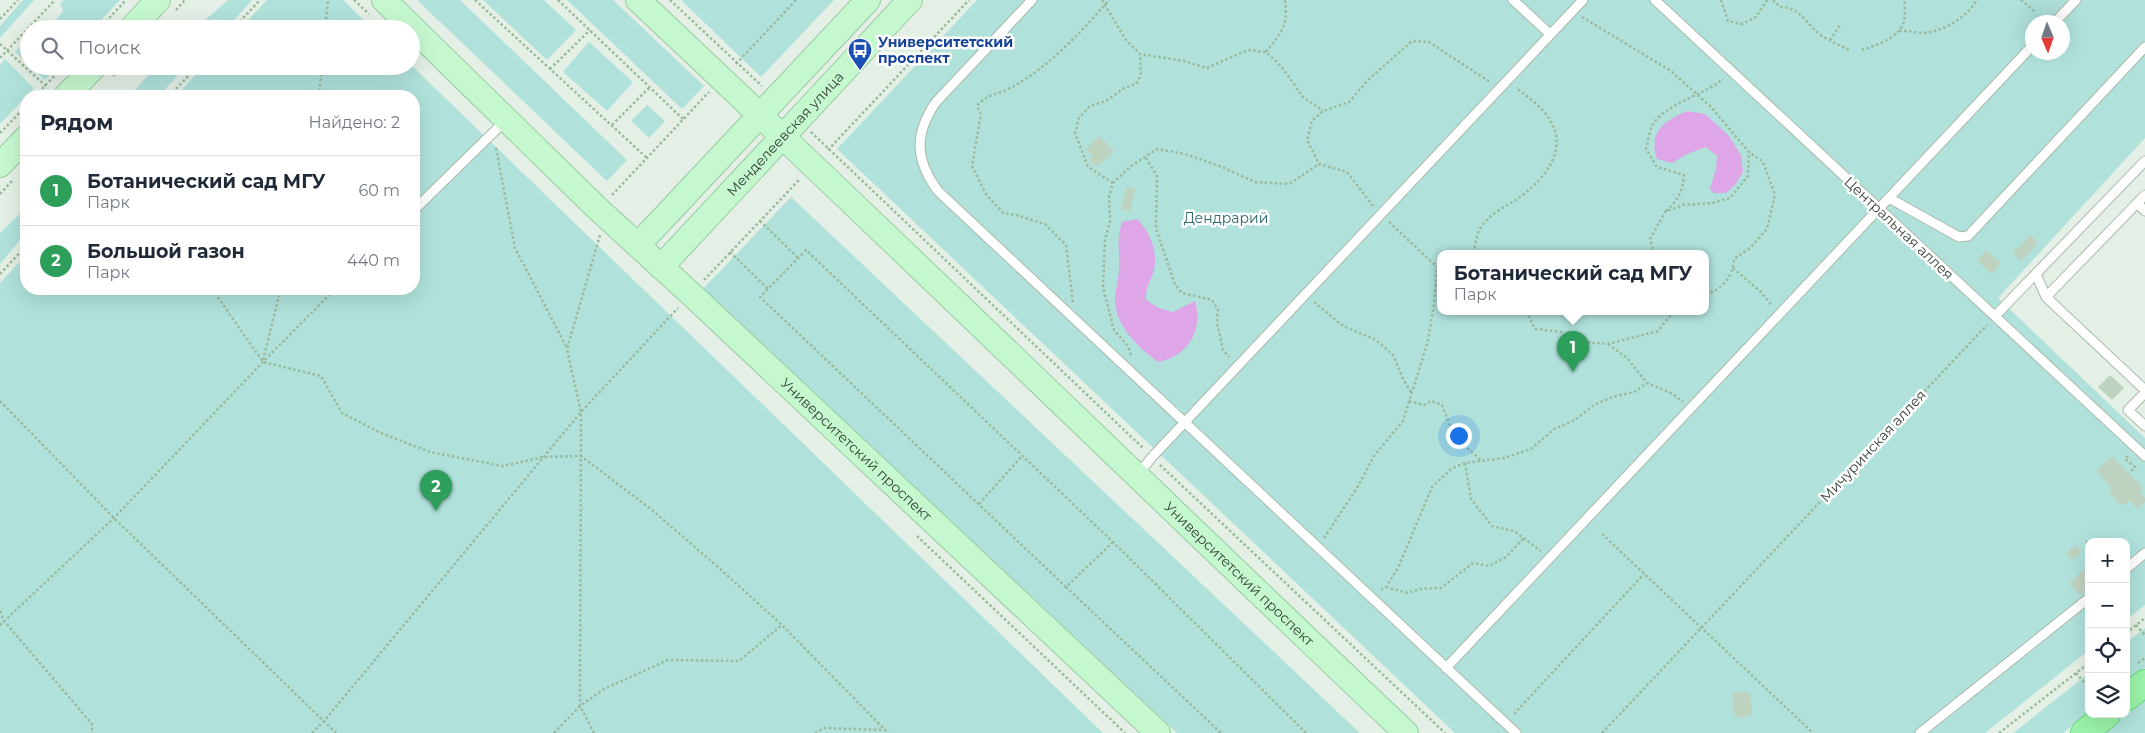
<!DOCTYPE html>
<html lang="ru">
<meta charset="utf-8">
<style>
body{margin:0;font-family:Montserrat,sans-serif;background:#f2f2f3;color:#1f2937}
.controls{position:absolute;right:15px;bottom:15px;display:grid;overflow:hidden;border-radius:10px;box-shadow:0 5px 20px #0002}
.controls button{width:45px;height:45px;display:grid;place-items:center;padding:0;border:0;border-bottom:1px solid #e0e1e3;background:#fff;color:#1f2937;font:25px sans-serif}
.compass{position:absolute;left:2025px;top:15px;width:45px;height:45px;border-radius:50%;background:#fff;box-shadow:0 5px 20px #0002;rotate:178deg}
.you{position:absolute;left:1458px;top:435px;width:18px;height:18px;margin:-12px;border:4px solid #fff;border-radius:50%;background:#1a73e8;box-shadow:0 0 0 8px #1a73e833}
.badge{display:grid;place-items:center;width:32px;height:32px;border-radius:50%;background:#ea580c;color:#fff;font-size:16px;font-weight:700}
.pin{position:absolute;translate:-50% -41px;filter:drop-shadow(0 1px 2px #0008)}
.pin::after{content:'';position:absolute;top:26px;width:18px;height:15px;background:inherit;clip-path:polygon(0 0,100% 0,50% 100%)}
.popup{position:absolute;left:1437px;top:250px;width:272px;height:65px;box-sizing:border-box;display:grid;place-content:center;border-radius:10px;background:#fff;filter:drop-shadow(0 1px 4px #0005);font-size:16px;white-space:nowrap;color:#747a83}
.popup b{font-size:19px;color:#1f2937}
.popup::after{content:'';position:absolute;left:50%;top:100%;margin-left:-10px;border:10px solid transparent;border-top-color:#fff}
.list{margin:0;padding:0;list-style:none}
h2{display:flex;justify-content:space-between;align-items:center;height:65px;margin:0;padding:0 20px;font-size:21px}
h2 small{font-size:16px;font-weight:400;color:#747a83}
.list li{display:grid;grid-template-columns:32px 1fr auto;gap:15px;align-items:center;box-sizing:border-box;height:70px;padding:0 20px;border-top:1px solid #e0e1e3}
.list b{display:block;font-size:19px;white-space:nowrap}
.list p{margin:0;font-size:16px;white-space:nowrap;color:#747a83}
.list em{font-size:16px;font-style:normal;color:#747a83}
.icon{flex:none;width:28px;height:28px;fill:none;stroke:currentColor;stroke-width:2;stroke-linecap:round;stroke-linejoin:round}
.map{position:relative;flex:none;width:2145px;height:733px;overflow:hidden}
.search{position:absolute;background:#fff;box-shadow:0 5px 20px #0002;left:20px;top:20px;width:400px;height:55px;display:flex;align-items:center;gap:12px;box-sizing:border-box;padding:0 18px;border-radius:28px;color:#747a83;font-size:19px}
.panel{position:absolute;background:#fff;box-shadow:0 5px 20px #0002;left:20px;top:90px;width:400px;height:205px;border-radius:20px}
.map>svg:first-child{display:block}
.green{fill:#b0e1db;fill-rule:evenodd}
.water{fill:#dea6e7}
.building{fill:#bed3bf}
.lines{fill:none;stroke-linecap:round;stroke-linejoin:round}
.lane-casing{stroke:#a8baaa;stroke-width:11}
.secondary-casing{stroke:#98cba2;stroke-width:26}
.primary-casing{stroke:#6cd67b;stroke-width:28}
.path{stroke:#9bba9d;stroke-width:2.5;stroke-dasharray:2.5 2.5;stroke-linecap:butt}
.lane{stroke:#fff;stroke-width:9}
.secondary{stroke:#c6f8d0;stroke-width:24}
.primary{stroke:#9af3a8;stroke-width:26}
.labels{text-anchor:middle;stroke-width:5;stroke-linejoin:round;paint-order:stroke}
.transit-label{font-size:14px;font-weight:bold;fill:#164399;stroke:#fff;text-anchor:start}
.street-label{font-size:14px;fill:#354135;stroke:#fff}
.park-label{font-size:14px;fill:#2f686c;stroke:#fff}
</style>
<div class="map">
<svg width="2145" height="733" viewBox="0 0 2145 733">
<rect width="100%" height="100%" fill="#e4f0e6"/>
<path class="green" d="M23,0H34L0,38V26Z
M64,0H120L93,29H37L46,19L55,21L63,11L60,4Z
M228,0H252L235,19L223,29H195Z
M267,0H343L373,29H240Z
M417,0H460L627,160L607,181Z
M483,0H544L576,30L547,60Z
M567,0H613L704,86L682,109Z
M681,0H834L761,77Z
M977,0H2145V138L1998,298L2145,438V605L2126,620V542H2089V650L1985,733H1455L837,149ZM2032,22H2062V52H2032ZM1440,253H1706V311H1440Z
M29,37V65L15,52Z
M589,42L633,82L607,111L563,72Z
M5,59L34,88L0,124V65Z
M411,65L1103,733H0V283L26,255V289H414V96H176L204,66Z
M30,66H58L45,80Z
M156,66H186L159,96H130Z
M647,105L665,121L649,138L631,121Z
M791,197L1360,733H1177L703,289Z
M26,208V233L0,264V233Z
M2145,628V668L2126,683V643Z
M2089,673V712L2063,733H2013Z
M2145,698V733H2100L2126,714Z"/>
<path class="water" d="M1687,111L1705,114L1728,135L1741,155L1743,172L1735,185L1726,193H1714L1710,189L1716,169L1717,156L1706,147L1687,154L1672,163L1657,159C1648,132 1664,121 1687,111Z
M1137,219C1150,232 1158,251 1154,270C1150,283 1146,285 1146,300L1159,308L1173,312L1195,301C1204,330 1187,357 1158,362C1138,347 1113,324 1115,296C1116,287 1119,278 1119,269C1120,250 1116,242 1122,222Z"/>
<path class="building" d="M1099,136L1114,151L1097,167L1089,160L1093,156L1086,149Z
M1127,187L1135,189L1130,211L1121,209Z
M2030,235L2038,243L2021,261L2013,253Z
M1986,250L2001,263L1992,274L1977,261Z
M2110,375L2124,388L2112,400L2098,387Z
M2112,456L2143,488L2140,492L2145,498V502L2138,509L2130,501L2122,506L2109,493L2113,489L2096,471Z
M2076,545L2082,552L2072,560L2066,553Z
M2089,566V587L2080,595L2069,583Z
M1750,692L1752,716L1735,717L1732,693Z"/>
<g class="lines">
<defs>
<path id="lane" d="M1032,0L936,102C914,134 915,160 938,191L1516,733
M1513,0L1550,34
M1655,0L2145,456
M2055,22L2076,0
M1889,198L1959,237L1968,236L2145,47
M2137,203L2145,211
M414,210L506,120
M2036,274L2046,297L2145,390
M2046,297L2145,195
M1995,316L2145,161
M2145,393L2128,410L2145,426
M1137,476L1152,457L1583,0
M2126,569L2145,553
M1446,668L2032,46
M1920,733L2089,598"/>
<g id="secondary">
<path id="s1" d="M384,0L598,209L691,294L1158,733"/>
<path id="s2" d="M638,0C896,242 1149,489 1406,733"/>
<path d="M131,29L158,0"/>
<path d="M66,96L95,66"/>
<path d="M0,165L26,138"/>
<path d="M638,245L868,0"/>
<path id="s3" d="M661,267L910,0"/>
</g>
<path id="primary" d="M2126,698L2145,683
M2084,733L2107,714"/>
</defs>
<use href="#lane" class="lane-casing"/>
<use href="#secondary" class="secondary-casing"/>
<use href="#primary" class="primary-casing"/>
<path class="path" d="M354,0L369,14
M475,0L647,158
M558,0L683,119
M670,0L762,86
M1102,0L1126,40L1140,54L1184,61L1207,68L1248,50L1266,52L1281,66L1303,97L1323,111
M1721,0L1728,21L1742,24L1756,17L1767,0
M1773,0L1780,7C1802,8 1805,24 1821,35C1829,41 1840,45 1849,50
M2021,0L2034,11
M176,10L185,0
M1582,17L1671,71L1711,107L1749,152L1748,176L1730,198L1712,203L1683,205L1665,212L1650,239L1654,253
M0,19L18,0
M99,29L126,0
M233,29L260,0
M325,29L328,0
M1899,31C1908,30 1916,33 1923,33C1945,31 1966,18 1977,0
M1830,40L1840,25
M0,44L48,88
M1862,50C1877,45 1900,38 1904,21C1906,14 1904,6 1905,0
M1266,52C1282,31 1288,27 1285,0
M0,58L55,0
M736,64L796,0
M550,69L590,30
M113,76L122,66
M35,96L64,66
M169,96L198,66
M319,96L322,66
M612,125L650,87
M811,132L1144,449
M0,133L26,106
M496,148L515,248L567,348
M828,150L969,0
M1146,158L1157,176L1156,229L1175,284L1182,293L1212,300L1218,310L1217,322L1223,350L1229,357
M1113,183L1088,167L1075,133L1079,118L1090,106L1106,101L1124,88L1136,84L1141,75L1140,54
M0,194L13,180
M612,195L709,92
M1373,206L1347,172L1319,164L1307,140L1312,121L1323,111L1349,102L1368,80L1412,41L1429,42L1490,82
M1666,211C1678,200 1683,191 1684,175L1657,167L1646,149C1648,142 1649,133 1652,126C1664,104 1704,95 1723,79
M760,221L798,258
M1389,222L1437,267
M730,252L768,289
M1474,253C1475,246 1476,237 1479,231C1487,214 1506,207 1520,197C1544,179 1569,151 1550,120C1543,108 1528,97 1516,88
M1733,268L1761,292L1772,306
M0,274L26,246
M704,280L800,179
M212,289L263,362L321,376L342,413L381,433L430,452L503,466L543,457L581,456L652,510L719,568L782,625L888,733
M1706,295C1723,288 1733,277 1734,259L1750,248L1767,229L1775,195L1763,162L1749,152
M1073,302L1066,245L1045,224L1016,215L1003,213L986,194L972,166L981,114L977,106C984,95 1003,93 1014,86C1051,65 1082,31 1109,0
M1314,302L1343,326L1376,340L1393,355L1404,381L1411,392
M1526,311L1535,329L1561,332L1582,342L1608,344L1658,331L1674,311
M1608,344L1627,358L1647,383L1673,394L1683,402
M1131,355L1128,346L1114,330L1103,287L1105,240L1110,222L1109,196L1113,183L1131,166L1157,149L1185,154L1222,167L1255,182L1289,184L1319,164
M263,360L279,296
M0,401L114,518L336,733
M1409,401L1424,405L1431,401L1442,405L1454,436V443L1465,446L1482,461
M2128,456L2125,459L2135,467L2129,473
M1465,463L1471,499L1492,526L1514,531L1541,551
M1160,465L1445,733
M979,504L1022,456
M1602,534L1813,733
M917,536L1125,733
M1324,538L1357,488L1374,456L1403,421L1428,341L1434,304L1437,267H1440
M2086,541L2089,544
M1113,542L1066,587L1221,733
M1066,587L760,297L806,250L1113,542L1306,733
M1386,587L1408,593L1420,589L1441,588L1473,563L1489,566L1506,557L1524,538
M1381,590L1386,587L1398,568L1432,487L1451,469L1465,463L1504,458L1531,449L1554,429L1575,420L1594,405L1612,397L1634,392L1647,383
M0,611L4,621L92,724V733
M0,625L114,518L263,362L335,289
M2136,625L2145,635
M2126,633L2145,618
M2138,663L2145,658
M2076,673L2089,688
M1514,714L1644,574
M312,733L324,721L581,412L678,308
M554,733L580,706L604,689L668,660L739,661L782,625
M594,733L580,706L581,412L567,349L600,235
M815,733L824,728L883,730
M1602,733L1987,325
M1999,733L2089,663"/>
<use href="#lane" class="lane"/>
<use href="#secondary" class="secondary"/>
<use href="#primary" class="primary"/>
</g>
<defs>
<symbol id="bus-pin" viewBox="-11 -11 22 30"><path d="M0 17L-7.5 6A9.5 9.5 0 1 1 7.5 6Z" fill="#1a4fb4" stroke="#fff"/><path d="M-5-6H5V4H4V6H2V4H-2V6H-4V4H-5ZM-3.5-4V0h7V-4ZM-3.5 1.2v1.5H-2V1.2ZM2 1.2v1.5H3.5V1.2Z" fill="#fff"/></symbol>
</defs>
<g fill-rule="evenodd">
<use href="#bus-pin" x="846" y="36" width="28" height="38"/>
</g>
<g class="labels">
<g class="transit-label">
<text x="878" y="47">Университетский<tspan x="878" dy="16">проспект</tspan></text>
</g>
<g class="street-label">
<text dy="5" stroke="none"><textPath href="#s3" startOffset="182">Менделеевская улица</textPath></text>
<text transform="translate(1899 228) rotate(43)" y="5">Центральная аллея</text>
<text transform="translate(1873 446) rotate(-47)" y="5">Мичуринская аллея</text>
<text dy="5" stroke="none"><textPath href="#s1" startOffset="652">Университетский проспект</textPath></text>
<text dy="5" stroke="none"><textPath href="#s2" startOffset="831">Университетский проспект</textPath></text>
</g>
<g class="park-label">
<text x="1226" y="223">Дендрарий</text>
</g>
</g>
</svg>
<div class="controls">
<button>+</button>
<button>−</button>
<button><svg class="icon" aria-label="locate" viewBox="0 0 24 24"><circle cx="12" cy="12" r="6"/><path d="M12 2v4M12 18v4M2 12h4M18 12h4"/></svg></button>
<button><svg class="icon" aria-label="layers" viewBox="0 0 24 24"><path d="M12 4l9 5-9 5-9-5zM3 14l9 5 9-5"/></svg></button>
</div>
<svg class="compass" viewBox="-18 -18 36 36"><path d="M0-13l5 13h-10z" fill="#e53935"/><path d="M0 13l5-13h-10z" fill="#747a83"/></svg>
<div class="you"></div>
<div class="pin badge" style="left:1573px;top:372px;background:#2e9e5b">1</div>
<div class="popup"><b>Ботанический сад МГУ</b>Парк</div>
<div class="pin badge" style="left:436px;top:511px;background:#2e9e5b">2</div>
<div class="search"><svg class="icon" aria-label="search" viewBox="0 0 24 24"><circle cx="10" cy="10" r="6"/><path d="M15 15l6 6"/></svg>Поиск</div>
<section class="panel">
<h2>Рядом<small>Найдено: 2</small></h2>
<ul class="list">
<li><span class="badge" style="background:#2e9e5b">1</span><div><b>Ботанический сад МГУ</b><p>Парк</p></div><em>60 m</em></li>
<li><span class="badge" style="background:#2e9e5b">2</span><div><b>Большой газон</b><p>Парк</p></div><em>440 m</em></li>
</ul>
</section>
</div>
